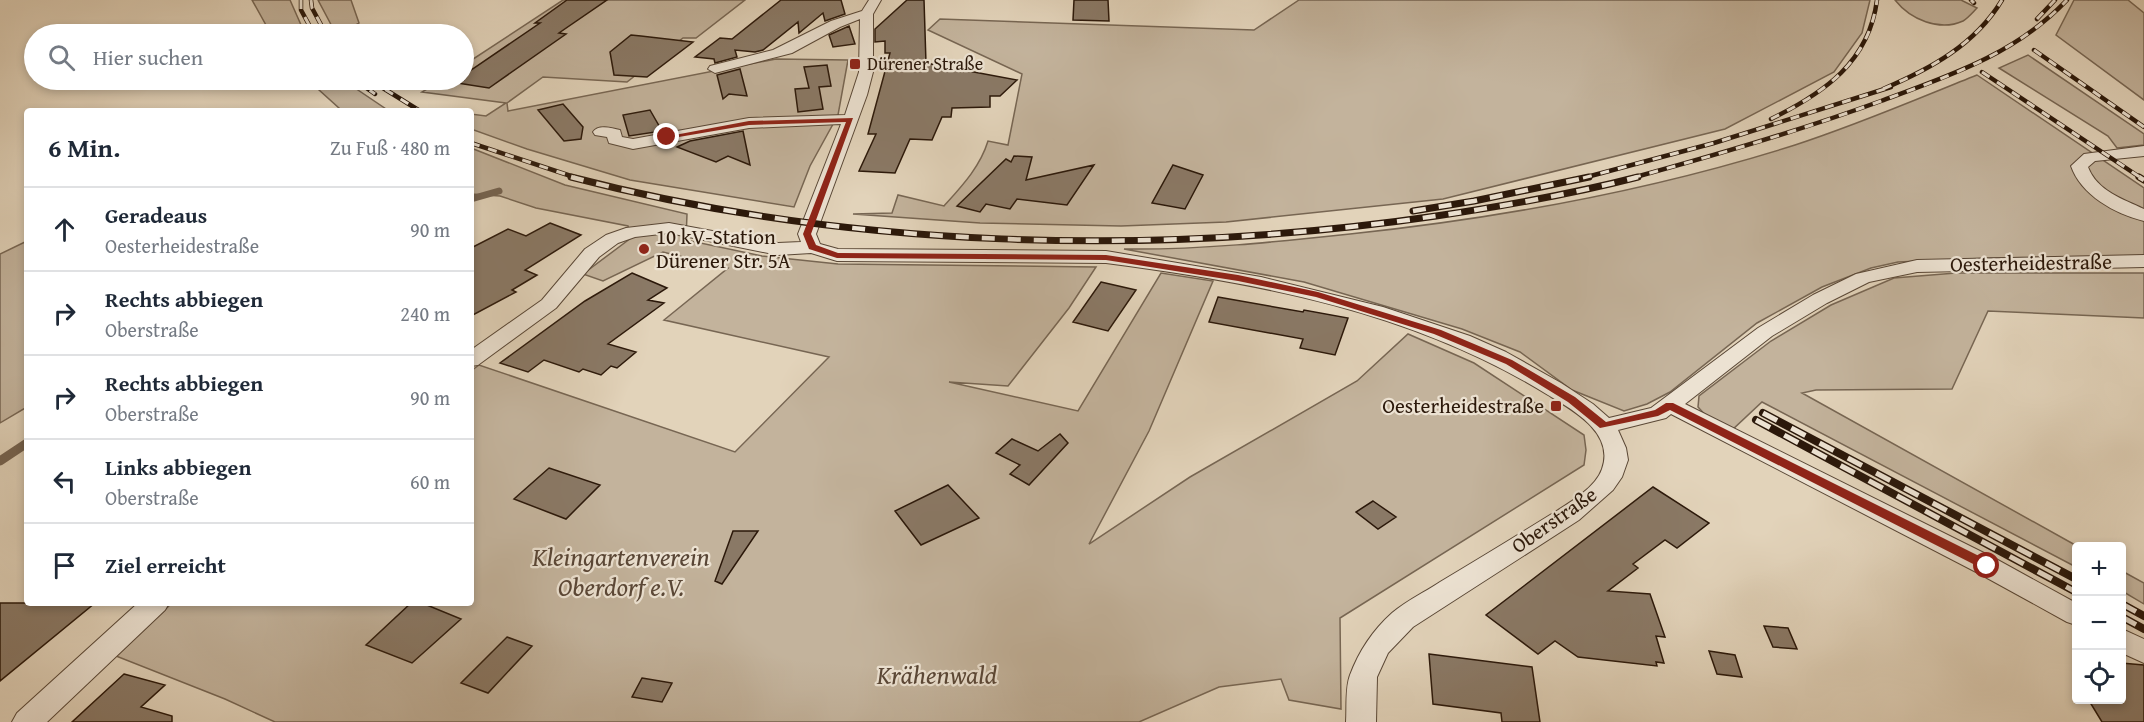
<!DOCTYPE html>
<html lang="de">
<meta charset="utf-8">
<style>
body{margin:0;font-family:"Gentium Book Plus",serif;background:#f2f2f3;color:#1f2937}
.controls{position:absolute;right:18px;bottom:18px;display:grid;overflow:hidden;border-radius:6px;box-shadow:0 3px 9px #0003}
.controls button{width:54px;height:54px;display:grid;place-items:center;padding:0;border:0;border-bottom:2px solid #e0e1e3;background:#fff;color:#1f2937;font:30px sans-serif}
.stop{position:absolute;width:18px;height:18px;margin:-14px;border:4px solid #8f2418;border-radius:50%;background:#fff}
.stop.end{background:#8f2418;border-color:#fff;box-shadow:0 2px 6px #0008}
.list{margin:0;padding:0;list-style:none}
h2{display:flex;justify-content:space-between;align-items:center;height:78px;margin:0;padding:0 24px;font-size:26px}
h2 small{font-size:20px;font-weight:400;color:#747a83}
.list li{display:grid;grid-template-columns:39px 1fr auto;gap:18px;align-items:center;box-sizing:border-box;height:84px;padding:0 24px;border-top:2px solid #e0e1e3}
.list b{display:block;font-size:22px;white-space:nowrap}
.list p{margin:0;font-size:20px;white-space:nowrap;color:#747a83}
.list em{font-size:20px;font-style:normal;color:#747a83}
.icon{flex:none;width:33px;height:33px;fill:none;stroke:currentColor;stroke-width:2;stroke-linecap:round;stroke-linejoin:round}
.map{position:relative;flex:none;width:2144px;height:722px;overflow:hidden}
.search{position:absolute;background:#fff;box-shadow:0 3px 9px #0003;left:24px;top:24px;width:450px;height:66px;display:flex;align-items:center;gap:15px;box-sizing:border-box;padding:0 21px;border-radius:33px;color:#747a83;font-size:22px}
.panel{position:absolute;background:#fff;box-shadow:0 3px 9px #0003;left:24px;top:108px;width:450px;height:498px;border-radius:6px}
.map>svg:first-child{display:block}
.green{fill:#c3b39c;stroke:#776653;stroke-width:1.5}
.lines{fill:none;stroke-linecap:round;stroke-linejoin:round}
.stream-far1{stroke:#746250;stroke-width:7}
.stream{stroke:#746250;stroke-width:9}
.building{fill:#8a7966;stroke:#2b180a;stroke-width:1.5}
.street-casing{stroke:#594736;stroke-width:2}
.street{fill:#ece2d2;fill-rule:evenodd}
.rail-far2-casing{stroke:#2b180a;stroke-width:4.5}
.rail-far1-casing{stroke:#2b180a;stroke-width:7}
.rail-casing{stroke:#2b180a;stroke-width:8}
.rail-far2{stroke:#ece2d2;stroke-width:3;stroke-dasharray:9;stroke-linecap:butt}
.rail-far1{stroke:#ece2d2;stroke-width:4.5;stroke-dasharray:13;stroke-linecap:butt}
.rail{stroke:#ece2d2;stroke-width:5;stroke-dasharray:16;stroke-linecap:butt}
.route{fill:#8f2418}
.poi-dot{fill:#8f2418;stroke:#ece2d2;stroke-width:2}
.labels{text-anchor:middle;stroke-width:4.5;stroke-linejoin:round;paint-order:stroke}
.far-poi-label{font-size:18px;fill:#2b180a;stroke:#ece2d2;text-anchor:start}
.poi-label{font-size:21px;fill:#2b180a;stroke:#ece2d2;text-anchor:start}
.street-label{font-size:21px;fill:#2b180a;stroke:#ece2d2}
.near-park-label{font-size:26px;font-style:italic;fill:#594636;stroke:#ece2d2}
</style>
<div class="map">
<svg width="2144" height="722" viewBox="0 0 2144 722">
<rect width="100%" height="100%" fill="#e2d3ba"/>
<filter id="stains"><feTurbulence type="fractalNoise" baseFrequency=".00333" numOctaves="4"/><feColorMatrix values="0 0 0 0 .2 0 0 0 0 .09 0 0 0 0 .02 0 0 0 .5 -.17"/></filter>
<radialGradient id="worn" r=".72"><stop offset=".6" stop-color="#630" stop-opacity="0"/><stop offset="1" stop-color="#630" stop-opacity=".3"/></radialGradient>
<path class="green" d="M252,0H290L305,34H271Z
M318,0H351L359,23L345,32L336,34Z
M563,0H745L696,38H683L627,82L543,77L507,103L508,111L776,59L848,60L838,115L810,166L794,207L630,180L527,149L471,129V114L486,116L506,103L422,92L442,80H464V65Z
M1299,0H1870L1862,33L1834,72L1725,129L1443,199L1226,222L1121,226L980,223L853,214L892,213L898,195L944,206C962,186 980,167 988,141L1008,145L1022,74L928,30L940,19L1254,30Z
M1895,0H1961L1977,8C1973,12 1968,18 1963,21C1939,32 1910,19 1895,0Z
M2074,0H2128L2144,13V100L2056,35Z
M2028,55L2144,134V145L2117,148L2108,136L1999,68Z
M1977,75L2144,188V256L1990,258L1898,262L1871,268L1822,287L1757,323L1670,392L1647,404L1624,411L1572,390L1520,352L1462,329L1304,282L1124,249C1199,250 1275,242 1350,234C1501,218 1650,191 1795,145C1857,125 1917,99 1977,75Z
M308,80H343L389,111H334L340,109Z
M471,148L565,185L687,214L686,240L762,256L838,264L1096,267L1069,308L1008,386L949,382L1078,411L1161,273L1213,281L1149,431L1089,544L1190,477L1357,381L1408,334L1474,363L1584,435L1586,450L1584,465L1340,618L1341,709L1289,700L1281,679L1219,687L1139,722H275L225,699L116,656L172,603H471V371L479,365L735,452L829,357L664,320L728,268L663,252L603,281L583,274L631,238L628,226L536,208L500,196L471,194Z
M27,241V407L0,423V254Z
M1956,273H2144V318L1988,311L1952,389L1816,390L1802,393L2077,546L2076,567L1762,402L1732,430L1708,418L1698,407L1699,396L1771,341L1831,305L1894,278Z
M2122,571L2144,583V604L2122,591Z"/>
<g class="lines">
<path class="stream-far1" d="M471,199L499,191"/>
<path class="stream" d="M0,461L27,443"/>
</g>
<path class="building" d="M567,0H607L559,33L566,34L489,88L451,82L464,80V75L540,23H535Z
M781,0H841L845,14L825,21L823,13L799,33L798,22L763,50L755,52L735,50L737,57L715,63L714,59L695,57L720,38L732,39Z
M907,0H924L926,63L1017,80L1000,96H990V107L952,108L951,117H942L932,140L910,139L895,173L859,171L876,134H868L890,53H885V41L875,42V29Z
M1074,0H1108L1109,21L1073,20Z
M849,26L855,44L833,47L829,35Z
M631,35L641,36L693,42L647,77L614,75L610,52Z
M827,65L831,86L819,87L823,109L798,112L795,89L809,88L804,67Z
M740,69L747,96L729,94L723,99L717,75Z
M563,104L583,127L581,139L564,141L538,110Z
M650,110L662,131L629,136L623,115Z
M743,131L750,165L728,156L716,162L677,147L690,141Z
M1014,156L1032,157L1026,180L1094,165L1067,205L1017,199L1010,209L986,204L980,212L957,206L1006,159L1011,162Z
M1173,165L1203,175L1185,209L1152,203Z
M550,223L581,235L525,270L537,275L512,290L516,292L471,316V248L508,229L526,236Z
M632,273L667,288L648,300L664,303L608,344L636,352L617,368L611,366L601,375L583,369L579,372L544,360L528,372L500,363L585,301Z
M1101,282L1136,290L1108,331L1073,322Z
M1218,297L1303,312L1304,310L1348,318L1335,355L1300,348L1303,339L1209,322Z
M1060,434L1068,443L1029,485L1010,474L1020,465L996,453L1012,439L1038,451Z
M549,468L600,485L566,519L514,499Z
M948,485L979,518L921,545L895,511Z
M1653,487L1709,523L1677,548L1665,540L1633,564L1638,568L1608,591L1650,594L1665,637L1656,636L1664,663L1656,662L1657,666L1578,657L1555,641L1538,654L1486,615Z
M1373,501L1396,517L1378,529L1356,512Z
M733,531H758L722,584L715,581Z
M0,603H95L0,681Z
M411,603H422L461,619L412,663L366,645Z
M1764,626L1788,628L1797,649L1773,647Z
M507,637L532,646L488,693L461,683Z
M1709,651L1735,655L1742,677L1717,674Z
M1429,654L1532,667L1540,722H1502L1501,713L1433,704Z
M2121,663L2144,665V722H2102L2088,699H2121Z
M124,674L165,685L141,707L172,716V722H72Z
M642,678L672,683L662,702L632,697Z"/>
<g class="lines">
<defs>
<path id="street" d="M869,0H881L873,14V72L867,95L816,234L820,244L838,249L1106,251L1261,277L1383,307L1470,336L1506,352L1561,383L1593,404L1609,418L1651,408L1758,328L1813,295L1856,274L1917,260L2144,255V267L1917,272L1869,282L1827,303L1772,336L1685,404L1996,559L2076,603V625L2067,622L1978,573L1671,414L1666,418L1618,430L1626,448L1628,460L1622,477L1613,490L1579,520L1413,627L1388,653L1377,677L1376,722H1346C1347,708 1345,688 1350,675C1359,651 1373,630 1392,613C1406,601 1425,592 1440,582C1477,560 1513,538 1550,515C1566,505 1595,489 1602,469C1615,433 1573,410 1548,395C1414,312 1260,283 1106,263L837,261L811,253L778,255L669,233L635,237L618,243L599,257L556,308L478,365L471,366V350L542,300L585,249L606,235L626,228L669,223L778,243L801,242L798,234L841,124L749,128L633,149L609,143L607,137L595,135L593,132C598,124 612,128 620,130L622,137L633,139L749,118L845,115L859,72L860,19L840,27L792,53L715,73L708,69L710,66L773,50L831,21L862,11Z
M2144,146V156L2095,161L2088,167C2097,191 2123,199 2144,209V221C2115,214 2081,195 2071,166L2084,154Z
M138,603H169L165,610L47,722H12L17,713Z
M2122,629L2144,639V663L2122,653Z"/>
</defs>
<use href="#street" class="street-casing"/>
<use href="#street" class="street"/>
<defs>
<path id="rail-far2" d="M301,0V10L314,34
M311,0L312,8L326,34
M1971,0L1974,3
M2037,19L2055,0
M2034,50L2144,127
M1982,72L2141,178
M355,80L375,94
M370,80L420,111
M1883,89C1930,69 1975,45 2002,0
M1771,119C1824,93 1869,62 1877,0
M471,143L577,178
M1583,178L1714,143L1891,87
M1632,178C1716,155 1799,131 1881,101C1949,76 2016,54 2067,0"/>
<path id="rail-far1" d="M571,177C847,249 1155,257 1436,216C1504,206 1572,194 1638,177
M2139,177L2144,180
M1413,211L1474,201L1589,177"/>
<path id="rail" d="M1763,413L2076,579
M1756,420L2076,592
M2122,604L2144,616
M2122,617L2144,629"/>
</defs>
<use href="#rail-far2" class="rail-far2-casing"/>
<use href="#rail-far1" class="rail-far1-casing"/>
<use href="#rail" class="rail-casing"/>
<use href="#rail-far2" class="rail-far2"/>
<use href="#rail-far1" class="rail-far1"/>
<use href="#rail" class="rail"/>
</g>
<path class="route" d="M853,118L811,234L816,245L838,253L1106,255L1238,275L1318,292L1441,330L1512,360L1575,397L1606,422L1655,410L1666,403H1673L1991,562L1993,566L1991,569H1983L1670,410L1658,416L1600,428L1568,402L1506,364L1434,334L1316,297L1238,281L1106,260L837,258L809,249L803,234L846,122L749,125L667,139L664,137L749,121Z"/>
<g class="poi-dot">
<rect x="849" y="58" width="12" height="12" rx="3"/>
<circle cx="644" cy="249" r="6"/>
<rect x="1550" y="400" width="12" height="12" rx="3"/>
</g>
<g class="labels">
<g class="far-poi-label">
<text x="867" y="70">Dürener Straße</text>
</g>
<g class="poi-label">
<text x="656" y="244">10 kV-Station<tspan x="656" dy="24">Dürener Str. 5A</tspan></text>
<text x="1544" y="413" text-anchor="end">Oesterheidestraße</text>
</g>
<g class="street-label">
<text transform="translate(2031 263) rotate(-1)" y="7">Oesterheidestraße</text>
<text transform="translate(1554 520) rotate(-35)" y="7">Oberstraße</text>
</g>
<g class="near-park-label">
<text x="621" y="566">Kleingartenverein<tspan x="621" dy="30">Oberdorf e.V.</tspan></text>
<text x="937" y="684">Krähenwald</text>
</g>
</g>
<rect width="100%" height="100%" filter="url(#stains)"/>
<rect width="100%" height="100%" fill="url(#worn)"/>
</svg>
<div class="controls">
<button>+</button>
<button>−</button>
<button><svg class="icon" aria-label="locate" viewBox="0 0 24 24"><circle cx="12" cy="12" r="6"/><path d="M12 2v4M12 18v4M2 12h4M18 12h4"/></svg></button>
</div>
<div class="stop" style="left:1987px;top:566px"></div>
<div class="stop end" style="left:667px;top:137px"></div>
<div class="search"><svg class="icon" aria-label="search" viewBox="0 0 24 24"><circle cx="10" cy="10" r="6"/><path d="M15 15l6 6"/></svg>Hier suchen</div>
<section class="panel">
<h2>6 Min.<small>Zu Fuß · 480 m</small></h2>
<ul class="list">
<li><svg class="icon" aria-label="ahead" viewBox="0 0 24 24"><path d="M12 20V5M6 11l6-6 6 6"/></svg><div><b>Geradeaus</b><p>Oesterheidestraße</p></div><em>90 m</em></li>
<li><svg class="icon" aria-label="right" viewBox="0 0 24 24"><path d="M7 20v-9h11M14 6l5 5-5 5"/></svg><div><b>Rechts abbiegen</b><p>Oberstraße</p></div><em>240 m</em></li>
<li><svg class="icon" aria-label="right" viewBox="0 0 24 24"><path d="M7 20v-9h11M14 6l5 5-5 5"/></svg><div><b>Rechts abbiegen</b><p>Oberstraße</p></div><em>90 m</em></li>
<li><svg class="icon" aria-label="left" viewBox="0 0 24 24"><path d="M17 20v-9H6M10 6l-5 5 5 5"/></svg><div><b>Links abbiegen</b><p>Oberstraße</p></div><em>60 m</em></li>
<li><svg class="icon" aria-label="arrive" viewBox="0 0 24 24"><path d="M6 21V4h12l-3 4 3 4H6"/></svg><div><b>Ziel erreicht</b></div></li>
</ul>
</section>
</div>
